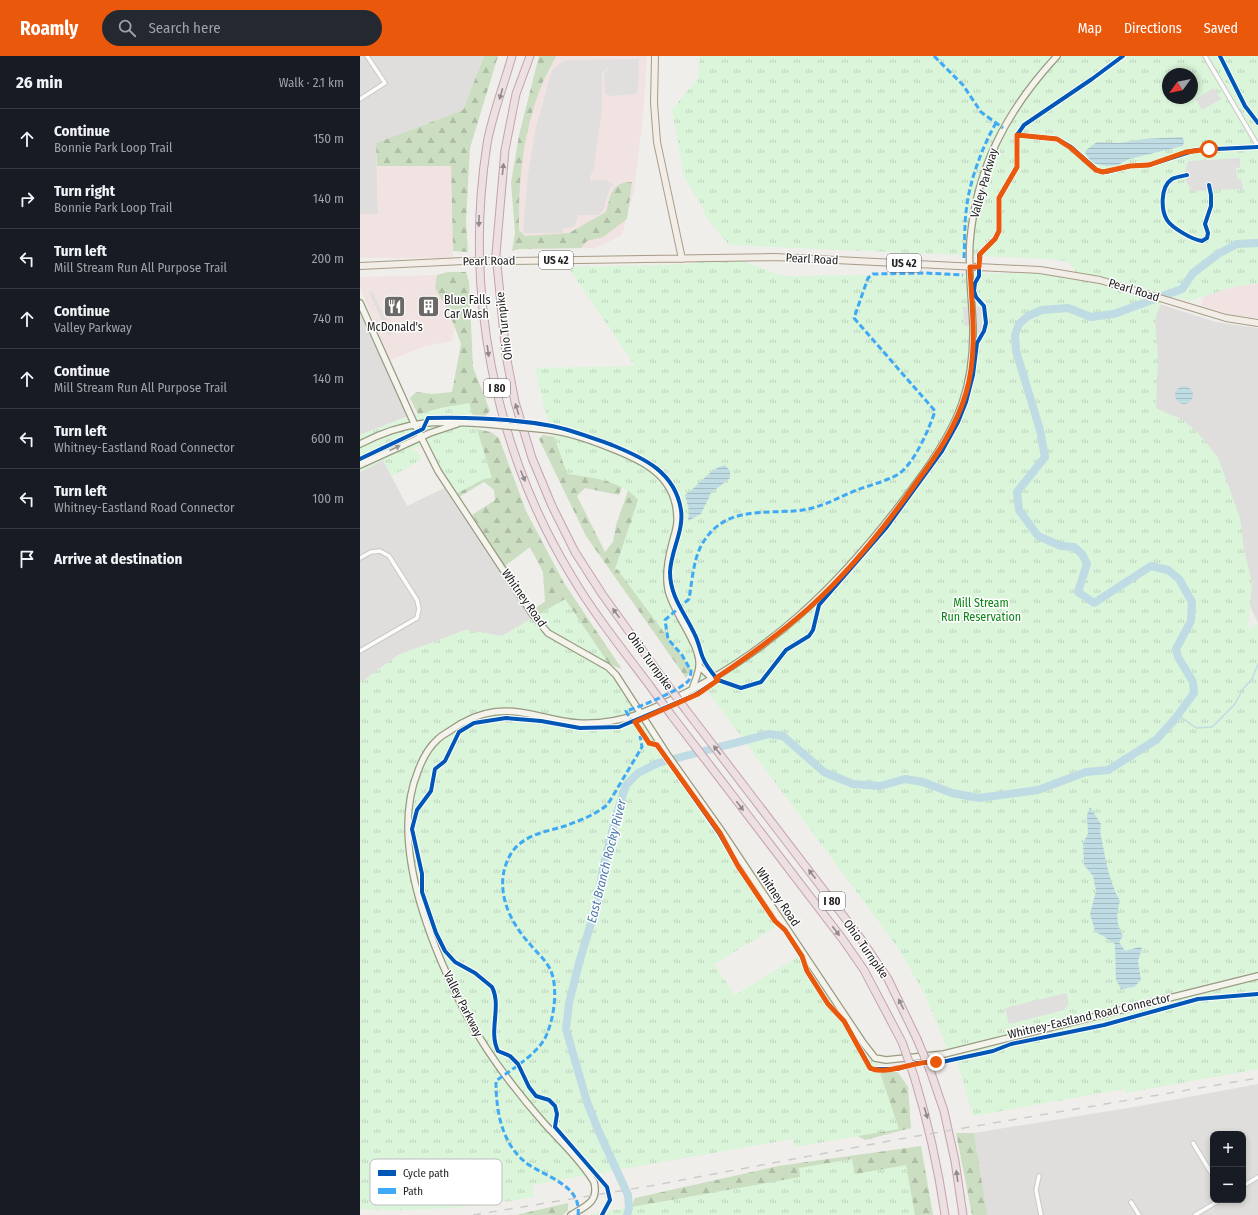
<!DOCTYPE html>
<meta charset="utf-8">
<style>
body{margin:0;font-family:"Fira Sans Condensed",sans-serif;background:#242831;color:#f1f3f6}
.controls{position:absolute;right:12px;bottom:12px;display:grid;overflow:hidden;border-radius:8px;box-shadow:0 2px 6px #0003}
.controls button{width:36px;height:36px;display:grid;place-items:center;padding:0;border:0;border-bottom:1px solid #363941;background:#171b24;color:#f1f3f6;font:20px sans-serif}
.compass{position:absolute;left:802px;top:12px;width:36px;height:36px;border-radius:50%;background:#171b24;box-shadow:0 2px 6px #0003;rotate:237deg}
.stop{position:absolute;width:12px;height:12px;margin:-9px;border:3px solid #ea580c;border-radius:50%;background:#fff}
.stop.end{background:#ea580c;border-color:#fff;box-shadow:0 1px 4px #0008}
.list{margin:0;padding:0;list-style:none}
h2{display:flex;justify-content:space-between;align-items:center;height:52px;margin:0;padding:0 16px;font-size:17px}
h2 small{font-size:13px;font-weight:400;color:#9ea1a6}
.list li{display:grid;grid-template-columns:26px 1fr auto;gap:12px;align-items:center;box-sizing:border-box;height:60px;padding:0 16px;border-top:1px solid #363941}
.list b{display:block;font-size:15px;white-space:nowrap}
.list p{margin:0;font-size:13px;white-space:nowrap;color:#9ea1a6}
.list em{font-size:13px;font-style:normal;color:#9ea1a6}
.icon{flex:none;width:22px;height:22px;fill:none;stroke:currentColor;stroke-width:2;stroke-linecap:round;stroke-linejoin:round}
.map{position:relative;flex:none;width:898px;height:1159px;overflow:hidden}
header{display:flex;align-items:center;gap:24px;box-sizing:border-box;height:56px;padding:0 20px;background:#ea580c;color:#fff}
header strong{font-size:19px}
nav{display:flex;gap:22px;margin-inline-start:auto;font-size:14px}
.search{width:280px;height:36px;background:#242831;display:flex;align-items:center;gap:10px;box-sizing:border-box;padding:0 14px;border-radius:22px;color:#9ea1a6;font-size:15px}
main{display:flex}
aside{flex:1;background:#171b24}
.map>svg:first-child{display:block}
.residential{fill:#dfdedc;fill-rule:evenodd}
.commercial{fill:#f1e3e1}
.forest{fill:url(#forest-firs)}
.park{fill:url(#park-tufts);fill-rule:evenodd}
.parking{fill:#e0dfde}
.water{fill:url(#water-rules)}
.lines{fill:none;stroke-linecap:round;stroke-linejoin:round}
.stream{stroke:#bfdbe3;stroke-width:1.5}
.river{stroke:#bfdbe3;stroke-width:8}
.street-casing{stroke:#c9c8c7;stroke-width:5.5}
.secondary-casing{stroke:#999a82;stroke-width:8}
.primary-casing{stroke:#a79c86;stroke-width:8}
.highway-casing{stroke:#c5a2ac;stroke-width:9}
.street{stroke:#fdfcfc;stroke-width:3.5}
.secondary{stroke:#f4f4ed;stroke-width:5.5}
.primary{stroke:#f3ede7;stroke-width:6}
.highway{stroke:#ece0e2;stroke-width:7}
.rail{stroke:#ccc;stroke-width:1.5;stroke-dasharray:8 8;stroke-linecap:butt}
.secondary-bridge-casing{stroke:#999a82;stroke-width:8;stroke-linecap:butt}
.primary-bridge-casing{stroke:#a79c86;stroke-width:8;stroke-linecap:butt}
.highway-bridge-casing{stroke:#c5a2ac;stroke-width:9;stroke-linecap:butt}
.secondary-bridge{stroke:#f4f4ed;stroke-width:5.5}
.primary-bridge{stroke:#f3ede7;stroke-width:6}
.highway-bridge{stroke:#ece0e2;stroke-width:7}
.quiet{stroke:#3fa9f5;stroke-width:3;stroke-dasharray:6 3;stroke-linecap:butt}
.cycleway-casing{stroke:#fff;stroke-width:6}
.cycleway{stroke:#0057b8;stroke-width:4}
.oneway{fill:#918a8c}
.oneway2{fill:#969692}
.route{stroke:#ea580c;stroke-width:5}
.labels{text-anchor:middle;stroke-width:3;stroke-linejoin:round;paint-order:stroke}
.shield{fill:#fff;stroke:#646464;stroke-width:1}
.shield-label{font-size:11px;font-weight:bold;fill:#222}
.street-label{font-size:12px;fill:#222;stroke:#fff}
.poi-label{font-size:12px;fill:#222;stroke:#fff;text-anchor:start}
.park-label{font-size:12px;fill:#0c8416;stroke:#fff}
.water-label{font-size:13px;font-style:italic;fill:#4a7aab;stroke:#fff}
.key{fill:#fff;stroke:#bdbdbd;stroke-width:1}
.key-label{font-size:11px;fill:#222}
</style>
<header>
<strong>Roamly</strong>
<div class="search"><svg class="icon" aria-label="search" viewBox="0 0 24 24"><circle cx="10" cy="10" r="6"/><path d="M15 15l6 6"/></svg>Search here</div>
<nav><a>Map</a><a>Directions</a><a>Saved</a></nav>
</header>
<main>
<aside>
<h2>26 min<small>Walk · 2.1 km</small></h2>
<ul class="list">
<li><svg class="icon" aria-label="ahead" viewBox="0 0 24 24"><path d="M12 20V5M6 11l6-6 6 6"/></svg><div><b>Continue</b><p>Bonnie Park Loop Trail</p></div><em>150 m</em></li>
<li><svg class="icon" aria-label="right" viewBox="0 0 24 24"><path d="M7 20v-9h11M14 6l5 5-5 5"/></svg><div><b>Turn right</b><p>Bonnie Park Loop Trail</p></div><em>140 m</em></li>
<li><svg class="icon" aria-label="left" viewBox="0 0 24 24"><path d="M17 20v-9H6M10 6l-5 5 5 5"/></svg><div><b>Turn left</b><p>Mill Stream Run All Purpose Trail</p></div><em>200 m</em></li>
<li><svg class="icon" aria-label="ahead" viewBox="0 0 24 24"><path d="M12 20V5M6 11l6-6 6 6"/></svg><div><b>Continue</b><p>Valley Parkway</p></div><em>740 m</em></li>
<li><svg class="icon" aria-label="ahead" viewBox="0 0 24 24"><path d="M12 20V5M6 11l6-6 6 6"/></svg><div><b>Continue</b><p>Mill Stream Run All Purpose Trail</p></div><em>140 m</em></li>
<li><svg class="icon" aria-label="left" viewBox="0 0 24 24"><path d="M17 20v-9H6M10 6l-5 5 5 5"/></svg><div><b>Turn left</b><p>Whitney-Eastland Road Connector</p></div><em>600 m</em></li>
<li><svg class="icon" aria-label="left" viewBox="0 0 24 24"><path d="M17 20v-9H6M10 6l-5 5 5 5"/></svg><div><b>Turn left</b><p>Whitney-Eastland Road Connector</p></div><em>100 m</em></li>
<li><svg class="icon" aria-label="arrive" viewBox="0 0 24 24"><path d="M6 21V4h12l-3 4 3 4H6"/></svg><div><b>Arrive at destination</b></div></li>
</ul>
</aside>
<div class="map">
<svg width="898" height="1159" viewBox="0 0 898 1159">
<defs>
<pattern id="forest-firs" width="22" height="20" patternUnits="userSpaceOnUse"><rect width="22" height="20" fill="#cbdec1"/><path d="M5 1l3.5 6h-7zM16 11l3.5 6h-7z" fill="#aebea6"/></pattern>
<pattern id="park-tufts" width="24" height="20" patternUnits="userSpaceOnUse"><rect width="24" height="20" fill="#daf5da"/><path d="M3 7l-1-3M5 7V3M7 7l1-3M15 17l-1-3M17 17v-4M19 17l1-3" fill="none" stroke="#bbd2bb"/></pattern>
<pattern id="water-rules" width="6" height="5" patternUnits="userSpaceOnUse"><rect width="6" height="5" fill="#bfdbe3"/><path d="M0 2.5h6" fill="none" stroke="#a4bcc2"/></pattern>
</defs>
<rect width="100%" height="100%" fill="#f0eeeb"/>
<path class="residential" d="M0,0H124L103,54L16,87L18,158H0Z
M800,248L856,266L898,272V567L796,352L795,263Z
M0,257L48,360L0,379Z
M23,404L47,450L84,432L171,563L142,580L106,574L38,599L0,627V416Z
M898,1028V1159H627L626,1157L614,1077L780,1050ZM853,1078H883V1144H853Z"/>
<path class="commercial" d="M182,0H287L283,61L274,135L262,179L236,192L159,193L154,153L162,70Z
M17,110H91L93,202H0V158H18Z
M77,219L76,232L89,256L95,270L92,285L62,291L30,304L0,232V221Z
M898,227V262L875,260L841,250L844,240L873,231Z"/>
<path class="forest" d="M124,0H138L110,92L106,166L108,196L93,195L91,110H17L16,87L103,54Z
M179,0H196C191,11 184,22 180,33C163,78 158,126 159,174L165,180L209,177L246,156C251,139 251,126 272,126L267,163L243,181L227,185L221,192L159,193L152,195L155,177L151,127L159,79Z
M88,216H106L109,226L113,311L130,355L125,360L60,362L50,342L56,336L73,338L92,336L101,288L89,256L75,232L77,219Z
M106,371L131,376L139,382L166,455L204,527L262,613C242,607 186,569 173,553L185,546L183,516L170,491L145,510L112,459L135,444L134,434L124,426L99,441L85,417Z
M183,379L209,383L271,406L259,439L225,432L217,440L245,496L253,486L256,469L276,412L334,610L326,622L226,480L179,383Z
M537,1015L548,1031L551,1072L505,1084L479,1070L515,1018Z
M596,1077H614L627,1159H612Z
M561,1090L573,1159H268L275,1142L418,1110Z
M208,1147V1154L203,1159H156Z"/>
<path class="park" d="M340,0H898V227L873,231L829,245L818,241L810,246L802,244L795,263L798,302L796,352L823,364L837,376L858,401L880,462L884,493L892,527L888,573L898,567V1013L766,1037L764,1033L613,1060L594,995L589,996L563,935L538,892L257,513H255L278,444C263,425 230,421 207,418L184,351L175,312L275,310L208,211L331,208L332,201L369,200L424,220L682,217L718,220L709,206L690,203L369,189L345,160L344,154L324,121L312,54L338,22ZM808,18H832V42H808Z
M109,347L132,422L124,423L94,439L65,389L51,393L57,395L62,403L32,420L23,404L0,416V379L52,359L53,360L80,352Z
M205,543L424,866L354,908L375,939L444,897L517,1008L539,1073L435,1091L433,1083L172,1129L174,1141C115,1152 59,1156 0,1153V627L38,599L106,574L142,580Z
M492,1103L495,1118L546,1109L555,1159H226L440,1121L439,1112Z"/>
<path class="parking" d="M279,3L278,35L275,38L250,40L245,37L244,17L250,13L247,12L242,17V53L234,112L230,121L231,128L232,124H246L252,127L253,130L250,131L243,155L238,159H218L215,170L203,173V177H163L168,118L176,71L192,14L203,5L210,4Z
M854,32L861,43L842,54L836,43Z
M880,102V112L876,111L877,120V124L881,122L883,133L831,135L824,120L828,105Z
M12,235L32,277L29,280L9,236Z
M621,250L622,272L616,281L610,280L609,270H604L603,251Z
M706,937L709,947L704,954L649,968L645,952Z"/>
<path class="water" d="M822,81L824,85L823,90L769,103L758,109L747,110L732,107L725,97L726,94L737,86L760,87L784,83Z
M815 339a9 9 0 1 1 18 0a9 9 0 1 1-18 0Z
M365,409L370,415V422L351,437L341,458L328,465L329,454L325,439C339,430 349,413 365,409Z
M730,751L741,768L740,775C745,799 748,824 760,845C756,858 756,868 763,880L759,886L765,895L779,891L782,892L778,905L781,924L774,931L761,933L756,924L755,888L735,875L730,858L736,835L733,820L724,809L723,788L728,777L727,759Z"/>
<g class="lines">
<path class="stream" d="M818,659L836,672L852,671L875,648L883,633L892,623L898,608"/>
<path class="river" d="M267,1159L269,1152L268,1139L239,1076L227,1046L206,973L209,947L219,907L238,844L243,811L257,757L266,729L278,717L298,707L409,678L423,680L464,716L493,728L520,730L545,723L563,726L592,737L619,742L678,734L726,716L748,714L796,684L815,663L834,637L833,626L818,601L816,593L831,565L832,546L819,523L808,514L791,510L734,547L718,536L727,508L722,498L714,491L701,490L678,480L659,454L657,436L685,401L680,374L656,295L655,279L659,268L668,260L682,254L708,252L731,261L754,258L822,233L833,217L858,198L877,188L898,187"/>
<defs>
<path id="street" d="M845,0L898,90
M0,43L25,27L7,0
M0,502L11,496L20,495L29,500L57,544L59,553L57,562L0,595
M833,1087L853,1120
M679,1120L676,1134L681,1159
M883,1130L898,1121
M771,1146L779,1159
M835,1159L860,1144"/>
<path id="secondary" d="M0,247L54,367L78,415L173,559L188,577L248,611L256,619L307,698L361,774L504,988L515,1002L526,1004L584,998L898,920
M181,373C205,375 226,382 248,391C282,404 316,419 317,461C318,471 314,479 312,488C308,503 305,518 308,533C312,556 342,589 339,611C338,619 334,627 332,634
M0,388C46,364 77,364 127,368
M0,409L70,377L97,368
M339,610L353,623
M211,1159C226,1150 239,1146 234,1126C221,1104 201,1086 184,1067C155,1034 128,999 107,960C73,894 28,788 58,715C62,704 69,691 78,683C82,679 87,677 91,674C104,665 118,658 134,656C163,652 189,665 218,667C239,668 259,665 279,658C405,608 487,524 565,415C599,367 614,331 613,271C612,243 608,214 610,186C616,112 647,54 697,0"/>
<path id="primary" d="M295,0L294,47L297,86L322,203
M152,205L415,201L680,214L740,224L866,262L898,267
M0,210L104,205"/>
<path id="highway" d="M152,0C144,29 132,59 127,88C104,235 134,392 211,519C234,558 263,594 290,630
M170,0L156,38L145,94L136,198L146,299L155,346L172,402L192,450L215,496L242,538L303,623
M326,654L501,883L528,923L557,983
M312,660L484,885L504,914L542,986
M570,1014L584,1055L595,1105L603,1159
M554,1020C568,1066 578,1111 585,1159"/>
</defs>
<use href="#street" class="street-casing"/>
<use href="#secondary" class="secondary-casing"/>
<use href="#primary" class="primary-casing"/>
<use href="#highway" class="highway-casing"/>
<use href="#street" class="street"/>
<use href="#secondary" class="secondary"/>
<use href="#primary" class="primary"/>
<use href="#highway" class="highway"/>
<path class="rail" d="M113,1159L290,1130L551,1081L898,1022"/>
<defs>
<path id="secondary-bridge" d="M127,368L181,373"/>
<path id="primary-bridge" d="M104,205H152"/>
<path id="highway-bridge" d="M303,623L326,654
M290,630L312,660
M557,983L570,1014
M542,986L554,1020"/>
</defs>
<use href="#secondary-bridge" class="secondary-bridge-casing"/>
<use href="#primary-bridge" class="primary-bridge-casing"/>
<use href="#highway-bridge" class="highway-bridge-casing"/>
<use href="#secondary-bridge" class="secondary-bridge"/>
<use href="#primary-bridge" class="primary-bridge"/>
<use href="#highway-bridge" class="highway-bridge"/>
<path class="quiet" d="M574,0L603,29L621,56L643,72
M604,202C605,185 604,167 607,149C610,124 623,89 636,67
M273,668L266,655C278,652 323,633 329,624C330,622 331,617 331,615L322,599L308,583L305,564L329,543C332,526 333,506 341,490C364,448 404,459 443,454C463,451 479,441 497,434C510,429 524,426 537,419C554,409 569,373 575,355L494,262L508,222L513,218L565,217L603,219
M218,1159C222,1128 184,1121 165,1106C141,1086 136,1054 136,1025C152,1013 173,1001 184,984C194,966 199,931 190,913C185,903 176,896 169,887C147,863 132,827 152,796C165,778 186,776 205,770C220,764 236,759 248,748L282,691L280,680"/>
<defs>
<path id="cycleway" d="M860,0L885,50L898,67
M657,79L697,83L711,91L738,115L746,116L770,110L789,109L836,94L898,91
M827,119C822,120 816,121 812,123C800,131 801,154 807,164C812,172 833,184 842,185L847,182L848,177L845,168L851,150V139L849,129
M0,403L63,373L68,362C107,361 154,363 192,370C212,374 232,382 252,389C284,402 315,416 321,454C324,475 311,494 310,516C310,541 325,557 335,579C339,587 340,595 343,602C346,610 353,618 358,624
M275,666L289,687L297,689L359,777L378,810L415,865L425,874L442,901L447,915L468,948L484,965L511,1013H537L557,1007L582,1006L633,995L651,988L744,969L838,943L898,938
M242,1159L250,1144L247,1131L195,1071L197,1058L195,1050L189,1044L176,1040L169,1031L158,1008L150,1000L138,995C128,975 142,951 132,931L115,917L95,906L85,895L76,877L62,836V818L52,773L57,754L71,735L75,713L85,705L99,676L114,667L146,662L181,665L220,672L259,671L335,639L358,624L381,632L401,626L426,594L449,580L453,574L459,549L526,472L582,395L598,366L606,346L613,319L617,287L624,275L626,267L624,250L616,241L614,235L615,227L619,220V199L635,183L639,175V142L657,111V79L664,69L732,23L763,0"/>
</defs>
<use href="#cycleway" class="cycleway-casing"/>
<use href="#cycleway" class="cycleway"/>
</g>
<defs><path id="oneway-solid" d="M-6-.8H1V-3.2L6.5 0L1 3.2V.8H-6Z"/></defs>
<g class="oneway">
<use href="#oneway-solid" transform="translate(141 38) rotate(106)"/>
<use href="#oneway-solid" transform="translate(143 113) rotate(-84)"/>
<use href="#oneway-solid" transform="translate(119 165) rotate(92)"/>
<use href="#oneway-solid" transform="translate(128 295) rotate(82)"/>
<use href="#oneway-solid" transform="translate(157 353) rotate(-107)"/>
<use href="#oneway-solid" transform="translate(163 420) rotate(67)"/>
<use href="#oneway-solid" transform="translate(256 557) rotate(-126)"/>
<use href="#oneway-solid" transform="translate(357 694) rotate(-128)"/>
<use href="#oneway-solid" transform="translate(380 750) rotate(53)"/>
<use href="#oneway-solid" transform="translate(452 818) rotate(-127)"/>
<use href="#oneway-solid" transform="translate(476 875) rotate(53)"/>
<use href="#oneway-solid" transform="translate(541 948) rotate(-117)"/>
<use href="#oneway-solid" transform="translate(566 1057) rotate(73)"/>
<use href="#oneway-solid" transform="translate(597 1120) rotate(-98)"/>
</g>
<use class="oneway2" href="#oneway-solid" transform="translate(35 392) rotate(-24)"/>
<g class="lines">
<path class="route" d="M576,1006C557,1004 526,1020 510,1012L484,965L468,948L447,915L442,900L425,874L415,865L378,810L360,777L297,689L289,687L275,666L338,638L358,624L356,622C389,600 421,577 450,551C490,515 525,471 556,427C577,399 596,371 606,337C618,297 612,252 610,211H619L620,198L635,183L639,175V142L657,111V79L697,83L711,92L736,114L743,116L770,110L789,109L826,96L849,93"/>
</g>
<defs>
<symbol id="restaurant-square" viewBox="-11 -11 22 22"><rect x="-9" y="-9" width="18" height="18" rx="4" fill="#6a6968" stroke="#fff"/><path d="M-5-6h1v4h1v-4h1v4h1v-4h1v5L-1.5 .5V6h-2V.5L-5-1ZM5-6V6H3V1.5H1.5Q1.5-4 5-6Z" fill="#fff"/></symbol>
<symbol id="building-square" viewBox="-11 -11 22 22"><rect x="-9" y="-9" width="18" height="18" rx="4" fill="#6a6968" stroke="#fff"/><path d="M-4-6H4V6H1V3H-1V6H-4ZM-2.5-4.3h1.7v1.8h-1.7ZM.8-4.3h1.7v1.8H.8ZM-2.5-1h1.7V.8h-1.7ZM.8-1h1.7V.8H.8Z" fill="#fff"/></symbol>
</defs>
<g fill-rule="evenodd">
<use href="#restaurant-square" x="22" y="238" width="25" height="25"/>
<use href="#building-square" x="56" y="238" width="25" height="25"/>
</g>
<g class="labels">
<g class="shield">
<rect x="179" y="195" width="34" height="18" rx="3"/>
<rect x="527" y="198" width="34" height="18" rx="3"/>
<rect x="124" y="323" width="26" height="18" rx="3"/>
<rect x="459" y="836" width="26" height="18" rx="3"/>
</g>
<g class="shield-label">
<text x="196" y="208">US 42</text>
<text x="544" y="211">US 42</text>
<text x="137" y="336">I 80</text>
<text x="472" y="849">I 80</text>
</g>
<g class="street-label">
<text transform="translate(624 127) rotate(-74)" y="4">Valley Parkway</text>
<text transform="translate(452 203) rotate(3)" y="4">Pearl Road</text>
<text transform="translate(129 205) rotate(-1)" y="4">Pearl Road</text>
<text transform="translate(774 234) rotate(17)" y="4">Pearl Road</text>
<text transform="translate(144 270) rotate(-97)" y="4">Ohio Turnpike</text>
<text transform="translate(164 542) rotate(55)" y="4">Whitney Road</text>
<text transform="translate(290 605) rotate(54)" y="4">Ohio Turnpike</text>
<text transform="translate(418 841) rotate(56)" y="4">Whitney Road</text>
<text transform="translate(506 893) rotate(55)" y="4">Ohio Turnpike</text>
<text transform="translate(103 948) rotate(63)" y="4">Valley Parkway</text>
<text transform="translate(729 960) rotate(-13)" y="4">Whitney-Eastland Road Connector</text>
</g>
<g class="poi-label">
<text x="84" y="248">Blue Falls<tspan x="84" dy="14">Car Wash</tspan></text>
<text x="35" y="275" text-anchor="middle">McDonald's</text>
</g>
<g class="park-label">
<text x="621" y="551">Mill Stream<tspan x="621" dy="14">Run Reservation</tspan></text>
</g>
<g class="water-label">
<text transform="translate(246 805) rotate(-76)" y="5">East Branch Rocky River</text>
</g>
</g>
<rect x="10" y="1103" width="132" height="46" rx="6" class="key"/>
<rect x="18" y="1114" width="18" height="6" fill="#0057b8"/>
<rect x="18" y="1132" width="18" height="6" fill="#3fa9f5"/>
<g class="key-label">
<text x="43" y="1121">Cycle path</text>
<text x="43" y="1139">Path</text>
</g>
</svg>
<div class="controls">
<button>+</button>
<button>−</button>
</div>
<svg class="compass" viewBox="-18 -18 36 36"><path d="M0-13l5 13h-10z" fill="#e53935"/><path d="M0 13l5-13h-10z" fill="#9ea1a6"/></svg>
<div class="stop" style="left:849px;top:93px"></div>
<div class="stop end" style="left:576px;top:1006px"></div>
</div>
</main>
